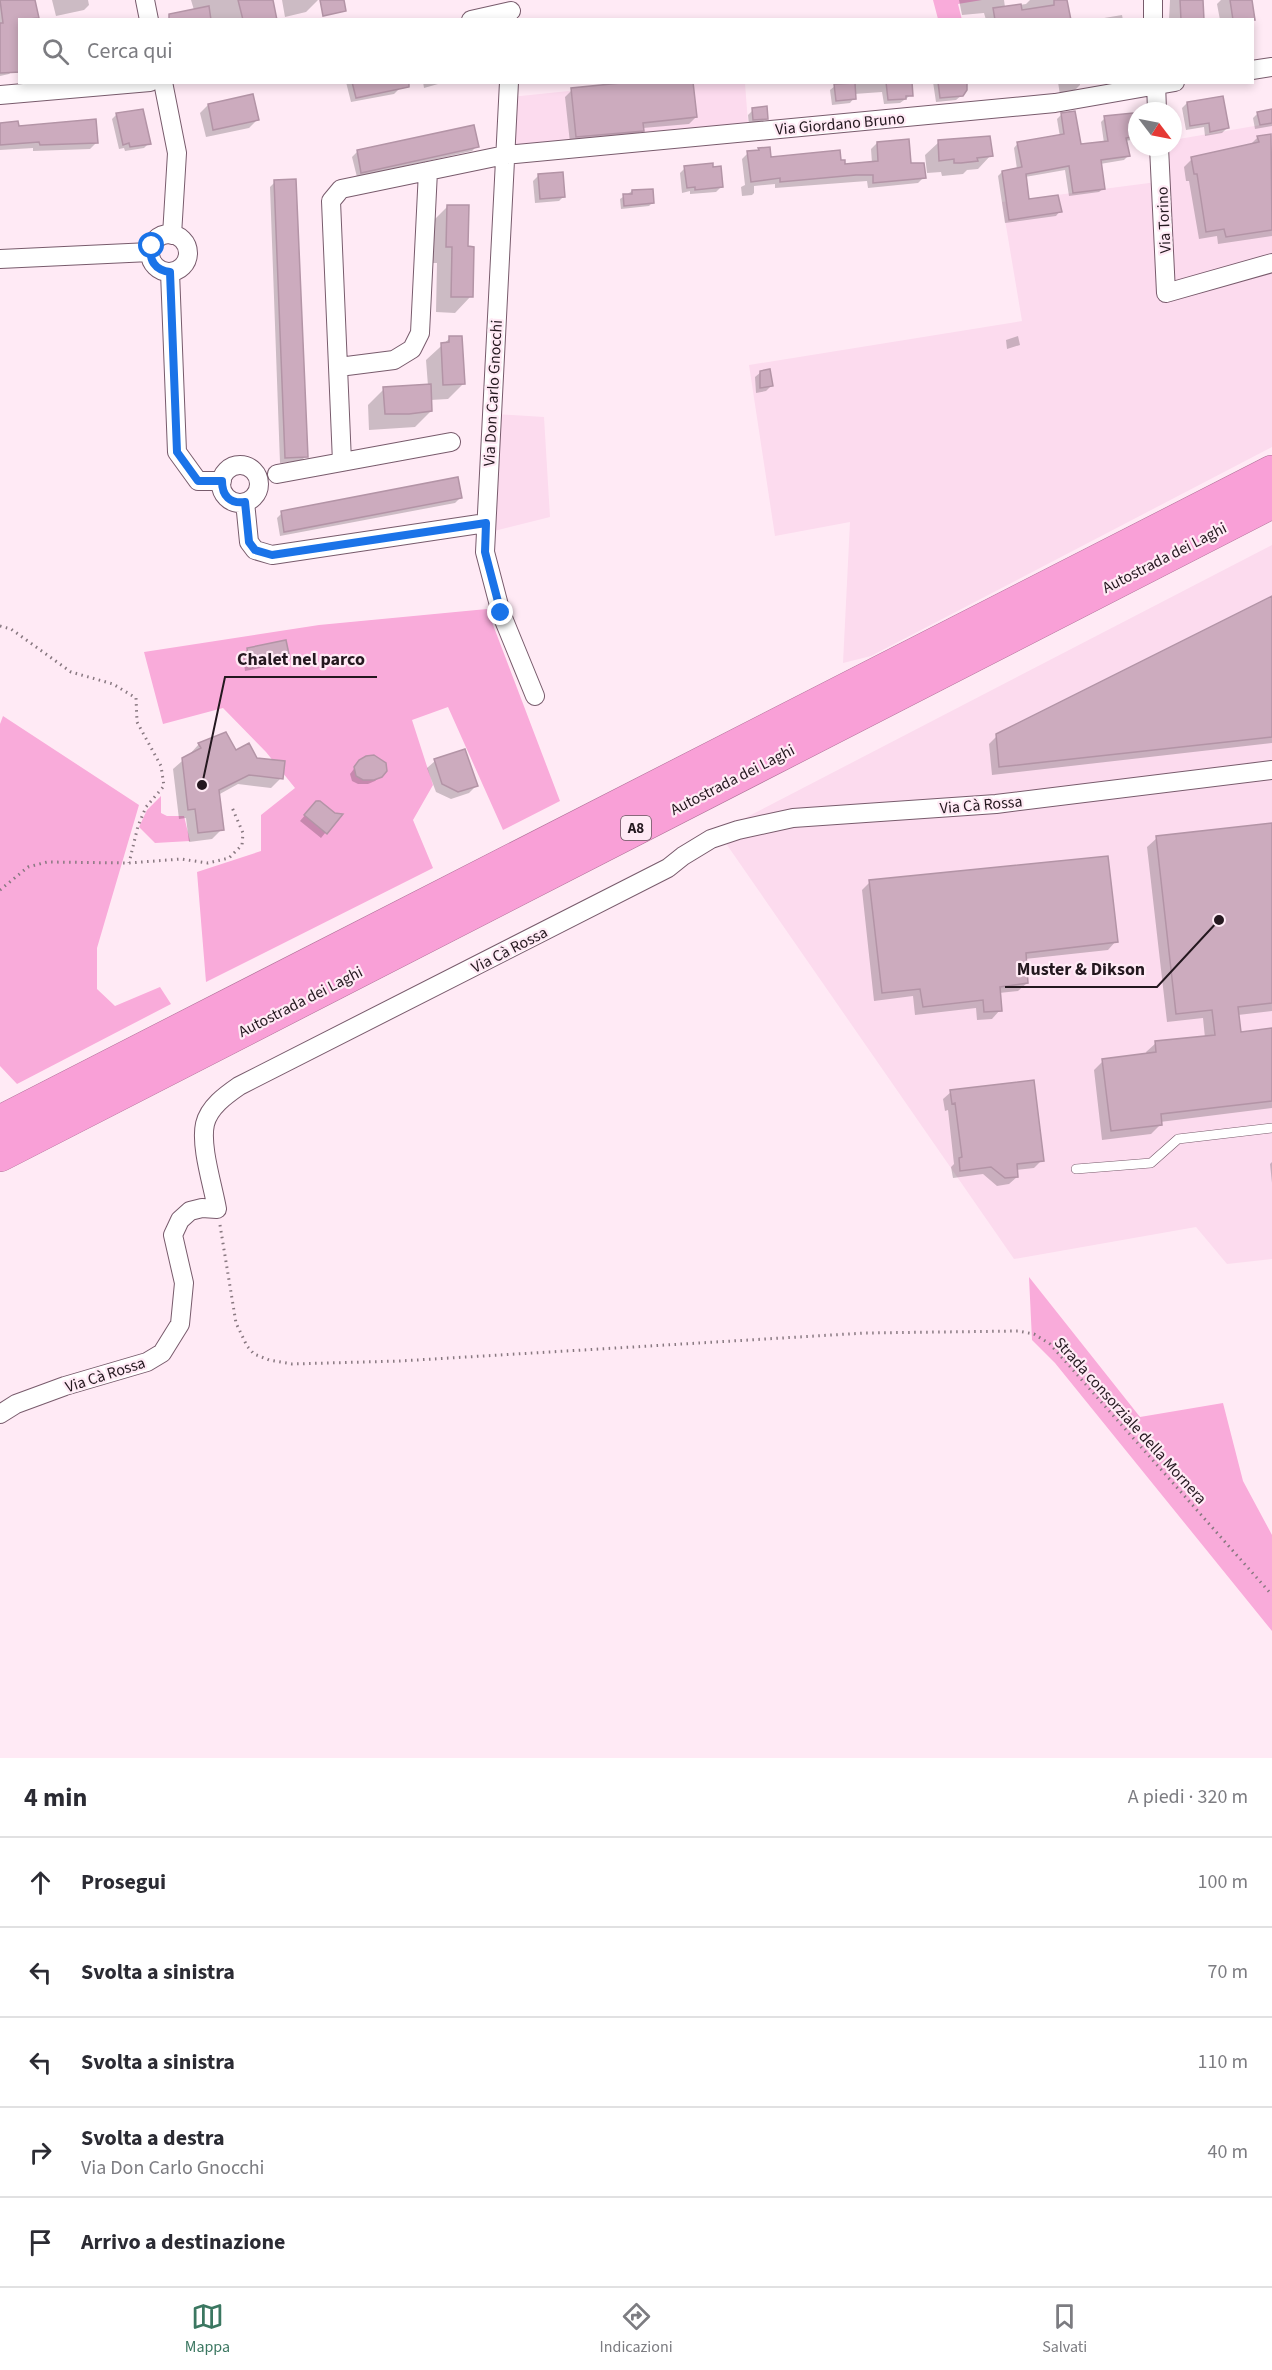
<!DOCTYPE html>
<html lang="it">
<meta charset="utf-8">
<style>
body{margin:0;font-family:"Source Sans 3",sans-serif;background:#f7f7f7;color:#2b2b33}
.compass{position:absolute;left:1128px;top:102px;width:54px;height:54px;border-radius:50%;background:#fff;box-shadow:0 3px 9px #0003;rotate:122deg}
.stop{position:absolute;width:18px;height:18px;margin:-14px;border:4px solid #1a73e8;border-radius:50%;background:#fff}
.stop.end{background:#1a73e8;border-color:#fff;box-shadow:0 2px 6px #0008}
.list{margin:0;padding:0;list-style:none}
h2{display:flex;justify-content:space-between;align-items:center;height:78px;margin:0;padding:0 24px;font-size:26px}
h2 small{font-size:20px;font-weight:400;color:#7c7c81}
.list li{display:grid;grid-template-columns:39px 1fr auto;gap:18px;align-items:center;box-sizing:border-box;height:90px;padding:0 24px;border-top:2px solid #e1e1e2}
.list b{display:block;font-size:22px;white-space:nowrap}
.list p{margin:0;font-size:20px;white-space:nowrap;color:#7c7c81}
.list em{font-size:20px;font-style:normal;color:#7c7c81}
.icon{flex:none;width:33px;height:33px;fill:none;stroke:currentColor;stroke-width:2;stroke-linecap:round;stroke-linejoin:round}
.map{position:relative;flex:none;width:1272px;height:1758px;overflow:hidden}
.search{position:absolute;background:#fff;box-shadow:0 3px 9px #0003;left:18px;right:18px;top:18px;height:66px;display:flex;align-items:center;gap:15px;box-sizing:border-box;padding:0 21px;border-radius:0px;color:#7c7c81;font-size:22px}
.sheet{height:528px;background:#fff}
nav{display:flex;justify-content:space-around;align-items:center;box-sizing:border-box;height:84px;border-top:2px solid #e1e1e2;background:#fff;font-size:16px;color:#7c7c81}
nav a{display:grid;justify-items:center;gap:3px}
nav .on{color:#3b7761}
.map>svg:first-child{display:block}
.built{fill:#fcdbee}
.green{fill:#f9abda}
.shadow{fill:#0003}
.building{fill:#ccabbe;stroke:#b394a6;stroke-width:1.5}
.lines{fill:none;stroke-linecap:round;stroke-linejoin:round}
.lane-casing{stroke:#785b6c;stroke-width:10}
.street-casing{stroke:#785b6c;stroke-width:20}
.highway-casing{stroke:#ae7097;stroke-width:34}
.path{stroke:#887880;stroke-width:3;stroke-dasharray:1.5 4.5;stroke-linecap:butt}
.lane{stroke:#fff;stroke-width:9}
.street{stroke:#fff;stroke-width:18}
.highway{stroke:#f9a0d7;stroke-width:33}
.route{stroke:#1a73e8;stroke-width:8}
.labels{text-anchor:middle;stroke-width:4.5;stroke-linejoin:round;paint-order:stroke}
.shield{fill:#ffeaf5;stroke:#66575f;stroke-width:1.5}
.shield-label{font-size:15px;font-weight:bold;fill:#24181f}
.street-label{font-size:16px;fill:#24181f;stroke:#ffeaf5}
.leader{fill:none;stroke:#24181f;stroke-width:2}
.callout-dot{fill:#24181f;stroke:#ffeaf5;stroke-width:2}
.callout-label{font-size:18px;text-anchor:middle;font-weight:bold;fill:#24181f;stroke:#ffeaf5;stroke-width:4.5;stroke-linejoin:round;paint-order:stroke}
</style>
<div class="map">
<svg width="1272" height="1758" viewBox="0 0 1272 1758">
<rect width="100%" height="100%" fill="#ffeaf5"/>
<path class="built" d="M645,83H745L749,137L509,158L511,97Z
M1272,123V447L871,656L843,663L850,522L775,536L749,365L1022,321L1002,202L1157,182L1156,147H1173V140Z
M496,414L544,417L550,517L486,533Z
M1272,545V1259L1227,1264L1196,1227L1014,1259L718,832Z"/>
<path class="green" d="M933,0H982L958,4L962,20L938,19Z
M487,609L560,801L503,830L448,707L412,720L433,785L413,820L433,868L206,982L197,872L261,851V815L295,788L266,752L223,708L163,724L144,652L319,625Z
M3,716L139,805L97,948V989L115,1006L160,987L171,1004L17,1084L0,1066V724Z
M161,796V813L167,816H184L190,841L155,843L139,827L147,810Z
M1029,1277L1140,1417L1223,1403L1243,1481L1272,1535V1631L1055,1363L1032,1340Z"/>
<path class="shadow" d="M7,0H34L37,17L35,20H20L15,68L9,74L0,76V2Z
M52,0H88L89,5L84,10L56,16Z
M191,0H271L275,20H180L194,10Z
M282,0H318L306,12L285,17Z
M959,0H1004L1005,7L1026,4L1030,0H1066L1069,20H986L984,13L962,15Z
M1170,0H1202L1203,20H1169Z
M1221,0H1250L1252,20H1220L1217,4Z
M1122,15L1123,20H1092Z
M346,82H397L399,89L394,94L351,102Z
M423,82H445L424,88Z
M847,82H910L911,95L900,103L884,104L882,92L854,94V98L850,103L832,105L830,90L835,86L847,85Z
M933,82H965L962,95L956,100L936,102Z
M1058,82H1080V85L1072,93L1060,95Z
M572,90L696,117L689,124L643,128L636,137L570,143L565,97Z
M1187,103L1227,128L1222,133L1205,136L1204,127L1186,130L1182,108Z
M208,105L257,120L249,128L206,137L200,113Z
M753,110L766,118L761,123L749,125L748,115Z
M1272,111V126L1255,129L1253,118L1258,113Z
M117,114L149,143L144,148L125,151L124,148L119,149L112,119Z
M1061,115L1079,146L1104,143L1101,122L1105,118L1135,135L1131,140L1125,141L1128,156L1124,160L1100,164L1104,188L1099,192L1069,196L1065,170L1025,177L1028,200L1060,211L1056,216L1005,223L998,176L1002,172L1017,169L1014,148L1018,143L1060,137L1057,119Z
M0,124L17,128L96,143L90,149L33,151V148L0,150Z
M1269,135L1272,152V236L1218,244L1217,236L1199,239L1189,181H1186L1184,167L1192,159L1250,145L1258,137Z
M939,142L991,155L978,169L967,170L963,174L942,176L941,172L927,173L925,155Z
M877,143L924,177L918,183L868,188L867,181L775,188V184L754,186V193L752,195L742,196L741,187L745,185L742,159L748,153L769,158L839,161L844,165L872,163L871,149Z
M477,146L472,151L357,177L352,157L357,152Z
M685,168L721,187L716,192L690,194V191L682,193L680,173Z
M538,176L564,196L559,201L535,203L533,181Z
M275,182L306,456L301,461L280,463L270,187Z
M632,191L653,202L649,206L621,209L620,199Z
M448,206L471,296L455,313L436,312L437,263H430L432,222Z
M1018,336L1020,345L1007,349L1006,340Z
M450,338L463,384L448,399L430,400L431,411L415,427L369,430L368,405L384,389L428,386L426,360Z
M761,372L771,386L766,391L756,393L755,377Z
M460,498L455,503L280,536L277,518L282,513Z
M1272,598V743L992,775L989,744L997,736Z
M248,649L288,659L283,664L245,671L243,654Z
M226,734L235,752L256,759L281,778L271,788L238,784L218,795L222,829L212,839L189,842L186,818L179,819L173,769L189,755L199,744Z
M464,751L477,785L469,793L451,799L436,792L427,768L435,761Z
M360,761L385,771L375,781L368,784H358L352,781L350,774Z
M318,800L334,814L340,815L321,838L300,821Z
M1272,825V1011L1238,1015L1239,1034L1272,1030V1108L1160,1122V1125L1151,1134L1102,1140L1094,1070L1103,1061L1147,1055L1146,1052L1156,1043L1205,1038L1203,1018L1167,1022L1147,847L1157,838Z
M870,882L1116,941L1108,950L1025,959L1027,983L1018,991L999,993L1000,1010L992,1019L977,1020L976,1008L915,1015L913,996L874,1001L862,890Z
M951,1092L1042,1160L1034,1168L1016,1170L1017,1177L1009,1184L997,1186L983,1174L953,1178L951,1167L954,1164L948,1110L945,1111L943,1099Z
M1272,1162V1183L1270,1164Z"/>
<path class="building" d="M0,0H35L39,18L20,20V72L0,73V23H3Z
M238,0H273L277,20H243Z
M320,0H344L346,11L323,16Z
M1054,0H1067L1071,20H995L993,8L1021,4L1022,10L1054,5Z
M1180,0H1203L1204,20H1181Z
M1230,0H1252L1255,20H1233Z
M209,6L211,20H169V14Z
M352,82H409V87L356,98Z
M631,82H693L697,117L643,123L644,131L576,137L571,88Z
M886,82H912L913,96H906V99L888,100Z
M938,82H967V90L963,96L940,98Z
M855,83L856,99L836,101L834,84Z
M253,94L259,120L213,130L208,104Z
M1223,96L1229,128L1210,132L1209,123L1190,126L1187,102Z
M767,106L768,119L753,120L752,108Z
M143,109L151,144L130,147L129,143L123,145L116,113Z
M1272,109V123L1260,125L1257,112Z
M1075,111L1081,144L1108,141L1104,116L1133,113L1137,136L1126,138L1130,156L1101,160L1105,189L1073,193L1069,166L1026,174L1029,199L1058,195L1062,212L1009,220L1002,171L1022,167L1017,142L1064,134L1061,113Z
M96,119L98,143L40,145L39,142L0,145V123L18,121L19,126Z
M474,125L479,147L361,173L357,150Z
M1271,134L1272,230L1226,237L1224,229L1206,232L1197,174H1194L1191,157L1259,142L1257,136Z
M990,136L993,156L977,158L978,161L961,163H954V159L939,161L938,140Z
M909,139L911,163H924L926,178L873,183V175H856L780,182V178L751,182L747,151L759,150L758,148L770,147L771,157L840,150L841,160H845V164L878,161L877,142Z
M713,163V167L721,166L723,187L695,190V187L687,188L684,166Z
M563,172L565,197L540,199L538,174Z
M296,179L308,457L285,458L274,180Z
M653,189L654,203L624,206L623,194H632V190Z
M447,205H469L468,246L474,247L473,297H451L452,247H446Z
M449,336H462L465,384L443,385L441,343L449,342Z
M770,369L773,386L760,388V371Z
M431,384L432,411L409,414H385L383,387Z
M458,477L462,498L284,532L281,511Z
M1272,596V737L999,767L996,734Z
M286,640L290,659L250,667L247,648Z
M226,732L236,750L249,743L257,758L285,761L283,779L249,775L219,790L224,830L198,833L195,809L188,810L182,758L201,748L198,743Z
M465,749L478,786L458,792L442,784L434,759Z
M374,755L386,763L387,771L382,777L374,780H363L356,776L354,767L359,760L366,756Z
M316,801H320L335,813L343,814L327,834L304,815Z
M1272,823V1003L1238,1007L1241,1032L1272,1028V1101L1161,1114L1162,1125L1111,1131L1102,1059L1156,1052L1155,1041L1215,1035L1212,1010L1176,1014L1156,836Z
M1108,856L1118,942L1026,953L1028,983L1000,987L1002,1011L984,1012L983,1000L923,1007L920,989L882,993L869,880Z
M1034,1080L1044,1161L1017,1164L1018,1177L1005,1178L991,1167L960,1171L959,1158L962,1157L955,1103L952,1104L950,1090Z"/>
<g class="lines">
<defs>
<path id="lane" d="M1076,1169L1151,1163L1178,1139L1272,1128"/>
<path id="street" d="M145,0L149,20
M1153,0V20
M471,20L511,11
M1252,70L1272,67
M163,82L177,153L172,235
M509,82L485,552L501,613L535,696
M1156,82L1157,111
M0,95L150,82
M1159,147L1166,293L1272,263
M150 253a19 19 0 1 1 38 0a19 19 0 1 1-38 0Z
M0,259L150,252
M170,272L177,452L198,481H222
M339,367L394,360L412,349L420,333L428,171
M342,462L331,201L341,189L505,155L1055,103L1175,82
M221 484a19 19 0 1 1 38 0a19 19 0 1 1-38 0Z
M277,474L451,442
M245,502L249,542L255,550L272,555L486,523
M0,1414L16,1404L65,1386L147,1362L162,1353L180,1324L184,1283L173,1235L180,1220L190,1211L202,1208L217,1209C213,1186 200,1146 205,1124C209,1107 226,1095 239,1086L668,868L683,856L711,839L738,830L793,818L996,804L1272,770"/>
<path id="highway" d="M0,1122L1272,472
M0,1155L1272,502"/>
</defs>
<use href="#lane" class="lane-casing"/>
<use href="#street" class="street-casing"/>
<use href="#highway" class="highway-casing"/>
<path class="path" d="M0,626L11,629L71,672L113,684L136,698L137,722L161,766L164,786L146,807L138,826L129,863
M0,890L28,867L47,862L129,863L181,859L208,863L229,858L242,845L243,833L231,805
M220,1225L236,1323L247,1346L254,1354L269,1360L292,1364L400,1361L865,1333L1018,1331L1034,1334L1050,1344L1272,1595"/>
<use href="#lane" class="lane"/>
<use href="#street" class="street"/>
<use href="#highway" class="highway"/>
</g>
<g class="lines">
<path class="route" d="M152,246C148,260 155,270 170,272L177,452L198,481H222C222,496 230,504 245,502L249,542L255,550L272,555L486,523L485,552L501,613"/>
</g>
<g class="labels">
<rect class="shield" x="621" y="816" width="30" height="24" rx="4.5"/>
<g class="shield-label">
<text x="636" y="833">A8</text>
</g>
<g class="street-label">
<text transform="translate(840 123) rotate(-5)" y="6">Via Giordano Bruno</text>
<text transform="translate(1163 220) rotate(-93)" y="6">Via Torino</text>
<text transform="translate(492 393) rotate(-87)" y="6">Via Don Carlo Gnocchi</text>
<text transform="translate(1164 557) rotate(-27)" y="6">Autostrada dei Laghi</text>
<text transform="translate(732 779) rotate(-27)" y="6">Autostrada dei Laghi</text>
<text transform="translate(981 804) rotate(-5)" y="6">Via Cà Rossa</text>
<text transform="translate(509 949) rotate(-27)" y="6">Via Cà Rossa</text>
<text transform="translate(300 1001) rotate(-27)" y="6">Autostrada dei Laghi</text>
<text transform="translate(105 1374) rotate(-18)" y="6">Via Cà Rossa</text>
<text transform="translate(1131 1420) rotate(48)" y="6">Strada consorziale della Mornera</text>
</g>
</g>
<path class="leader" d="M202 785L225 677H377M1219 920L1157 987H1005"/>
<g class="callout-dot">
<circle cx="202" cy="785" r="6"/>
<circle cx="1219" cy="920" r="6"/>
</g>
<g class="callout-label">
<text x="301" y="665">Chalet nel parco</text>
<text x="1081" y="975">Muster &amp; Dikson</text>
</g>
</svg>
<svg class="compass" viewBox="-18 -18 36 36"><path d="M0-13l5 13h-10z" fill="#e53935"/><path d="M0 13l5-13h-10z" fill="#7c7c81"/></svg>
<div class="stop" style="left:152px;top:246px"></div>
<div class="stop end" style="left:501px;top:613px"></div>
<div class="search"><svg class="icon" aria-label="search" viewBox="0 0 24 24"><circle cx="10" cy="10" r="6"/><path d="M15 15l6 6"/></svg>Cerca qui</div>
</div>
<section class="sheet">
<h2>4 min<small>A piedi · 320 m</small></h2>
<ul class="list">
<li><svg class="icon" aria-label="ahead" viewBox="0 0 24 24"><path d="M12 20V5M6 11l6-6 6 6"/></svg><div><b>Prosegui</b></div><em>100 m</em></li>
<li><svg class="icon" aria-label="left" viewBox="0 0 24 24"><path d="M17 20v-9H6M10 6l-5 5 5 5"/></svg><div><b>Svolta a sinistra</b></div><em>70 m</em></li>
<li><svg class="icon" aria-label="left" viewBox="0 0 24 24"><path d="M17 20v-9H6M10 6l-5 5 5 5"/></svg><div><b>Svolta a sinistra</b></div><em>110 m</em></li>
<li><svg class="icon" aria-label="right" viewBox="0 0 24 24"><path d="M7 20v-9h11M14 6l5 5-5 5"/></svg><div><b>Svolta a destra</b><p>Via Don Carlo Gnocchi</p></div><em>40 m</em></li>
<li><svg class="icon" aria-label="arrive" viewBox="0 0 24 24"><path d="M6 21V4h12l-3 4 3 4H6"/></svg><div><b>Arrivo a destinazione</b></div></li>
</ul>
</section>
<nav>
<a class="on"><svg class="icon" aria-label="map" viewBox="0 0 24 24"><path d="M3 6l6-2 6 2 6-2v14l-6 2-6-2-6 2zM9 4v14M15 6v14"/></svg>Mappa</a>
<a><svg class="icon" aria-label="directions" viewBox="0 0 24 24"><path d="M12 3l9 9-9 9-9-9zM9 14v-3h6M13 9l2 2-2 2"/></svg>Indicazioni</a>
<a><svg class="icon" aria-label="saved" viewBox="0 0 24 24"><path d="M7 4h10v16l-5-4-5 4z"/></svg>Salvati</a>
</nav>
